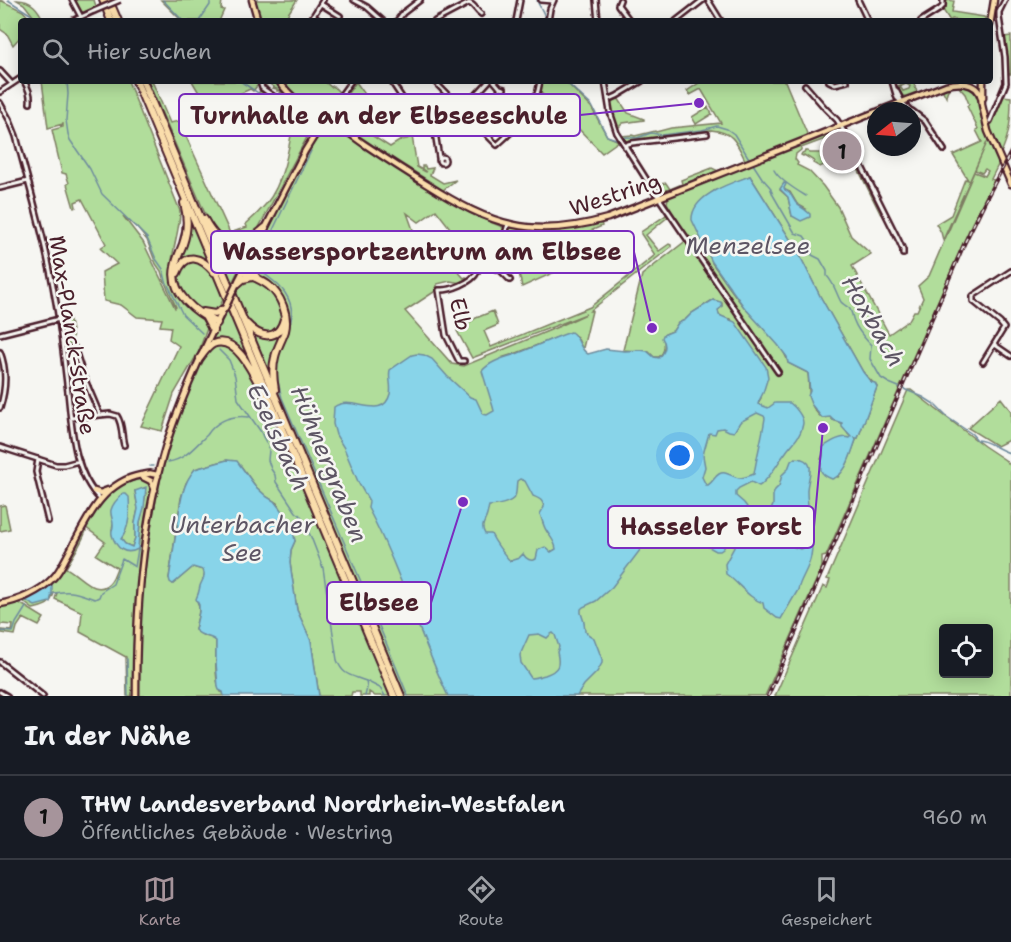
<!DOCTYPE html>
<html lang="de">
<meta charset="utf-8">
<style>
body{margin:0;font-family:"Shantell Sans",sans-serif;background:#242831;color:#f1f3f6}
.controls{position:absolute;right:18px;bottom:18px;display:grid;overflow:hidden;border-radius:6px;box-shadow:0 3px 15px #0003}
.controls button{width:54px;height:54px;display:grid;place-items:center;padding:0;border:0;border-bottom:2px solid #363941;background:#171b24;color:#f1f3f6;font:30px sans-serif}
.compass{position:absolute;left:867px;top:102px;width:54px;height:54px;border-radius:50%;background:#171b24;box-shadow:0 3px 15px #0003;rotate:253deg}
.you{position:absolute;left:680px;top:456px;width:21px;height:21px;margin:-15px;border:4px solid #fff;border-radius:50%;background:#1a73e8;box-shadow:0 0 0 9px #1a73e833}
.badge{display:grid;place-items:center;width:39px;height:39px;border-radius:50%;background:#a6949b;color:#111;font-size:20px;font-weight:700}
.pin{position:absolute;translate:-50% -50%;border:3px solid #fff;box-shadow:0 2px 6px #0006}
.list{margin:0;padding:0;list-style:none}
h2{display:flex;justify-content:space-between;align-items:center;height:78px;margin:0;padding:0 24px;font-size:26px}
h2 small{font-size:20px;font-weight:400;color:#9ea1a6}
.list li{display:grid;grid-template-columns:39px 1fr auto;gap:18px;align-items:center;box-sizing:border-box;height:84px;padding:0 24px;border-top:2px solid #363941}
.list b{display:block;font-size:22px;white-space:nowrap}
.list p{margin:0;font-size:20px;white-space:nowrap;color:#9ea1a6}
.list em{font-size:20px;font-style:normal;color:#9ea1a6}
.icon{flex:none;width:33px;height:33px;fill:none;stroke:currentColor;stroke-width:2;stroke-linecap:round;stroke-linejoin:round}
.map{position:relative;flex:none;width:1011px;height:696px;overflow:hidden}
.search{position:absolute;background:#171b24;box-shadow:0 3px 15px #0003;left:18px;right:18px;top:18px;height:66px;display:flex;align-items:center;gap:15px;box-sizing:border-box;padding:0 21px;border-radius:6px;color:#9ea1a6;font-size:22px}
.sheet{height:162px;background:#171b24}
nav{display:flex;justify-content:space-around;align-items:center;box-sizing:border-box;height:84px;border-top:2px solid #363941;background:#171b24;font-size:16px;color:#9ea1a6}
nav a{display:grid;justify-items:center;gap:3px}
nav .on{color:#a6949b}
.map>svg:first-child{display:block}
.green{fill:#b1dd9b;stroke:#7e7e63;stroke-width:1.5;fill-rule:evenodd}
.water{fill:#88d4e9;stroke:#6f8c9d;stroke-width:1.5;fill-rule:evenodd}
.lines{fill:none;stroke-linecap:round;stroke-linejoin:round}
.stream{stroke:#6f8c9d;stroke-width:1.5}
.minor-casing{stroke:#4a1f2b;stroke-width:8}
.major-casing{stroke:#4a1f2b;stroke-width:9}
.highway-casing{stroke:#4a1f2b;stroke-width:10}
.minor{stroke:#f6f6f2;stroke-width:3}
.major{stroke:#faddab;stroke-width:4.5}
.highway{stroke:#faddab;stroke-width:6}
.rail-casing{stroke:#4a1f2b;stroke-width:4}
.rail{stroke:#f6f6f2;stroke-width:1.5;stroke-dasharray:4.5;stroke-linecap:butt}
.minor-bridge-casing{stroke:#4a1f2b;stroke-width:8;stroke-linecap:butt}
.major-bridge-casing{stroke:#4a1f2b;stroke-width:9;stroke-linecap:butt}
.minor-bridge{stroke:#f6f6f2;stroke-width:3}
.major-bridge{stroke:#faddab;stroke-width:4.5}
.labels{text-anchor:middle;stroke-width:5;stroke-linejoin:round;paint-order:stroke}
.street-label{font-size:22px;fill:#4a1f2b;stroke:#f6f6f2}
.water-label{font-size:24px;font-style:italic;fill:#5d5564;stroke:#f6f6f2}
.leader{fill:none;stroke:#7b2cbf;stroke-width:2}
.callout-dot{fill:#7b2cbf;stroke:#f6f6f2;stroke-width:2}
.callout{fill:#f6f6f2;stroke:#7b2cbf;stroke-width:2}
.callout-label{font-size:24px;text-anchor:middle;font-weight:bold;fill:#4a1f2b}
</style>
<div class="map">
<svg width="1011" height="696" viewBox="0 0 1011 696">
<rect width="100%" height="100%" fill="#f6f6f2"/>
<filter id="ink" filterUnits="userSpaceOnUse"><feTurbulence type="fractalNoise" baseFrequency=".0167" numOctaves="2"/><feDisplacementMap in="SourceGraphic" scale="12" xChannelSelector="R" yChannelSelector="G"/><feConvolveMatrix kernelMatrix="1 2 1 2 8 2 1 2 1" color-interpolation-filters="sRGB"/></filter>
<g filter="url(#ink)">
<path class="green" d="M0,0L23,11L32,21H21V36L13,45L7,34L0,29Z
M17,0C32,0 38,9 44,21H37L24,4Z
M73,0H94L97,9L83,15L80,14Z
M161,0H222L221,9L224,10L220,19L221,21H182Z
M255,0H297L286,17L289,20V21H261Z
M949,0L954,1L952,12L984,17L985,19L986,17H988L991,0L988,21H963L952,19L950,21L943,10L946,8L947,1Z
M1011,36V74H1008L1004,37Z
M42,81H128L180,211C180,240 161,270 179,297C187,309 204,314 208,326L198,353L174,394L162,431L141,426L179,346L169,339L171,327L160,326L162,319L137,317L121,305L104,301L102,272L117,264L100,248L106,244L82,199L75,202L76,207L74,208L67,184L69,183L66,174L62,173L52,130L63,127V124L48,128ZM123,216L137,228L147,240L156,264L161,271L163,278L176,307L175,308L143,242Z
M148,81H152L170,123L179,121L230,233L247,227L246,224C253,218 260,211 266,204C283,184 289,149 293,123L297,119L298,113H299V115L309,124L312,122L310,119V117L302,110H298L297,108L300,107L313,117L314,124L258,229L247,240L233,242L221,239L210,225Z
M192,81H261L253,91L250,89L208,108Z
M267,81H274L286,96L299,106L295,108L277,96H280V98L282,100L284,98V100L286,102L288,98L282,93H280L281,92L279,90L277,91V89L273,88L274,87L268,83L264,87H267V89L274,93L273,94L267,90L263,86Z
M283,81H324L331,87L333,86L339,92C334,97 329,106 321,109C311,113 289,90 283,81Z
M541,81L550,83L551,81H565L591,107L607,136L619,141L602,153L570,120L539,91Z
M702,81H785L808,136L662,192L654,185L666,183L670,189L682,184L681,180L712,168L718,171L745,160C736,141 733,132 711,130L625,142L622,140L618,132V131L621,136L632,135L635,136L655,131L656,132L671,128L721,123L701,89L690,95L687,91Z
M911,81H913L917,92L906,96H903L898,89L901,88L903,91L909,89L910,86L906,84L897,88V86Z
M356,82L385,122L371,135L390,147L401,140L407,139L412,136L417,167L426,172L422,169V166H425L426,169L433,168L430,175L443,183L456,180L443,190L383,152L333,118L332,115Z
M954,86C975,85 978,95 981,114C983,122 986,130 989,138L943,240L941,232L936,224L951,215L965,179L968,180L953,155L982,142L976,130L978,129L967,106L969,104L965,94L958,86C949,88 947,88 946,97L942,89Z
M260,91L293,112L294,116L289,121L278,111H271L274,107L264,98L258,100L256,96Z
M1002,96L1011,97C1011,119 1010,135 1000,155C994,139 985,125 985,107L989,126V122L991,120Z
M618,98L628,113L644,119V120L623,123L619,127H617L611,104L612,102Z
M708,107L712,114L696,124L692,117Z
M330,128L343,133L457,206L478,217L505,228L502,236L478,255L451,232L450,228L436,210L419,222L407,213L425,263L448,262L452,266H453L464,278L466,277L467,278L461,283L450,281L437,284V290L405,311L452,364L464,366L560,326L586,314L472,358L457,331L476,318L493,311L498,325L484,331L491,347L590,307L655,255L641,234V232L666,215V213H667L669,216L646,235L659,251L669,244L671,245V247L590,311H592L583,348H582L577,337L571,333C548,339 527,351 504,357L701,430L758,403L761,398L731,319C725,318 718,317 718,310L722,306V303L714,300L711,301L692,313L685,320L678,323L673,331L665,334C663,343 667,350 659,357H654L649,352L623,350L642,275L688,239L667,203L668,198L671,196C726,173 782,151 838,130H841L881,212L880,213L851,155L841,159L839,154L848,149L846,145L838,150L837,149L845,143L840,132H837L824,137V138L828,137V138L801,148V150L796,154L795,159L798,163L797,165L809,171L823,186L838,207L851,236L871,254L852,266L889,334L909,320L914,311H917L923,298L918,286L929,276L974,172L985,176L988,171L985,169L982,173L975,170L987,142L990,141L999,163L991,179L994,180L972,223L826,556L822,557V567L765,696H404L279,396L275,383V368L287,326L273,287L253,272L252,263L304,159L322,131ZM750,176L797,250L820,296L863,372L877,387L858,438H855L856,440L847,464L838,477L821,459L824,452L851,438V437L848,434L842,423L833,420L830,417L822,418C806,404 810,392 808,373L788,363C786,347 756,321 745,308C733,294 723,278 712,263L711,258L704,198L714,191ZM785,184L784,188L785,190L790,192L797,204L806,209L792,216L788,197L780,190Z
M806,151H808L809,153H822L823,151H826L827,154L821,158L824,165L820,167L813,163L814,161L804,155L803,156L801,155L802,153Z
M189,215L209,262H208L199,258L176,266Z
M601,222L602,226L567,241L577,262L522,287L511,236L506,234L511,228C519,228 526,230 534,230C557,231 579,227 601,222Z
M209,230L222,243L253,241L232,283Z
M198,260L212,271L224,298L219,307L214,312C193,309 177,295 179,272L188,261Z
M250,280C265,285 283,298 282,316C281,328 270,336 260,330C256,328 250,326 248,323C243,316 239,301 236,292L242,282Z
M228,310L257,376L239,350L211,341Z
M64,316H69L72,331L73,346L64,343L61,320Z
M285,319L271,378L252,332L270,336Z
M217,344L231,347L249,368L271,411L392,696H375L369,692V696H360V692H352L351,696H319L311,641L297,610L290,563L291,550L295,541L277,503L267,497L256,487L241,466L227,460L195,469L186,483L181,498L169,578L173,584L193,567L203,570L205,573L201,592L197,601C202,610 196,620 195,630L204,636L211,637L216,641C216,654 214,682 221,692H223L224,696H139C138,627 143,559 158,491L160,482L159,481L178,419L200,363L208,349Z
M908,390H911L984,446L1005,460L1011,466V696H775L823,586L827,588L830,580L827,579ZM944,628H988V674H944Z
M1001,398L1011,411V439L997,446L968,428Z
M141,479L152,484V489C138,558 132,626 133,696H127L126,657L80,632L82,612L55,599L57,593H54C50,606 45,606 33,609L25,603L23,600L48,584L84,529L86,531C81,545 73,555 66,568C79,574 97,600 111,581C114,577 115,572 117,568L96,555L105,542L85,527C97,504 114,483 141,479ZM135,491L146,493L140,522L138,549L118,545L112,530L113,525L129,502C129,515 129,528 121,539L125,544L132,547L135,538V523L138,509Z
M5,505L10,529L0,531V506Z
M18,602L44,618L39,626L23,618L17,627L15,635L2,633L0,630L12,631L13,625L1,624L0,627V606Z"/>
<path class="water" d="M750,176L797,250L820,296L863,372L871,382L875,383L877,387L858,438H855L856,440C851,453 847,474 832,479C811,471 826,462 823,447C831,442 841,435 850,438L851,437L842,427V423L833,420L830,417L822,418L811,404L808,396L810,391L808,373L788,363L787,357L778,345L744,307L712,262L692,220C691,195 731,183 750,176Z
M784,183L786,184L784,188L785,190C793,193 792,200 798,205C803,208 806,210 810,214V217L801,221L792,216L788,197L780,189Z
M713,300L721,302L722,307L718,310L719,315L735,322L766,367L768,377L763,393L759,401L758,404L768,408L775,403H790C795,407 803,416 803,423C803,424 801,432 800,433C797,440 790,446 786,452C778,462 769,480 759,486L751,482L739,488L736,491V496L744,503L747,507L745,515L723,549L720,551H716L698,541L673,517L670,516L662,521L612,587L596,601L583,607L581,609V613L584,622L585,631L589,635L594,638L602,659V663L597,672L584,685L577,696H448C419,635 400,569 368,508L369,501L359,484L344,448L336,435L333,424L334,407C351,394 383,422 390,394C392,386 388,378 390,370L412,355L417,354L424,355L432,359L447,376L470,397L476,399L483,414L487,415L494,411L493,407L482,371C490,361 504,358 516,354C535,347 552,338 571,332C580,338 579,349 588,354L606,349L625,351L640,350L647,351L654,357L659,358C665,352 667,345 662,338L663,335L673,331L678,323L685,320L692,313ZM757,413L764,416L765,418C762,438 757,455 754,474C749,476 744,478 739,478C731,477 726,470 719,474C714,477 713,482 708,485H706L702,477L705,467L703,456L704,451L709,433L715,434L717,429L723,428L729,431L734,432L740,422ZM520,479L525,481L533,496C540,499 543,500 544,507L540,514C542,519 543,525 546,530C550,537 555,541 556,549L551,552L545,547L538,550L536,559C531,562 526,559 523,554L519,558L510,561C503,553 496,544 491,534H485C480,525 485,523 487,515C488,512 488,509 489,506C496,506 512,503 515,496C517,492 516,486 517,481ZM553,633L555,635L559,647L557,652C560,665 559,670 545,675C540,676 537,678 531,678L521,663L520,655L529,635L539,634L547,638L551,634Z
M795,458C802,458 808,460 810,467C811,475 807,483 807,491C807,512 815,535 811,556C809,569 800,579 798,590L781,619L777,618L764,608L763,603C748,598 739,583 726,574L725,564L737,542L751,527L760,519L769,515L773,505V495L775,490L779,486L782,475L788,469L791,461ZM796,530L799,531L806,543L803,548L800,549L794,547L787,537V533Z
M227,460L237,461L256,487L267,497L274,501L292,524L295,541L291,550L290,563L297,610L311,641L319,696H224L223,692L219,690L218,687L216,663V641C210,635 203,638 195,630L199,612V605L196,599C199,593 199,591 200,586C202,580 206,577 203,570L193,567L173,584L170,582L169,578C172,561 174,544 177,527C180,507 181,485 195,469Z
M146,487L144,508L140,522L138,549C125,556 116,548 112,535C111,528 113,531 113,525C113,519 110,515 111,510C113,503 118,498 123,494H126L129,497C130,511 130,527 121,539L125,544L132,547L135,538V523L138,509L135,491Z
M52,584V594L50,602L35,606L26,601Z"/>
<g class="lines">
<path class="stream" d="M8,0L30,14L36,21
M163,0L183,21
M537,0C539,8 546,13 545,21
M199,21L210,5V0
M67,81L68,94L66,120L68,134L70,140L90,169L102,194L147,238L156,259L163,269L166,281L183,315L202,333
M240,81L293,116
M565,81L592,106L607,136L616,139
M296,119L300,122L306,137
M623,139L626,137L637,138L651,133L662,135L702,130L717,126L727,129L734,134L750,160
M311,151L257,263V267C266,277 277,281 285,293C301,317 284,334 279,356C275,372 278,383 282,398L359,577L408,696
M753,164L762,178L770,187L773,195L795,233L804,236L809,243L812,249V255L820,259L827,271V276C834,283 836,293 841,302C843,304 846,306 849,308C852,311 852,317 854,321C858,332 864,337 871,345L870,359L881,378L889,383L923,397L934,404L947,417L972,434L977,440C988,440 998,450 1010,453L1011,456
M774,170C779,180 796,190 806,196
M219,350L229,360L231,365L235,376L238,399L261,432L263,437L267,444L269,450L268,460L271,469L275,475L276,482L296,512L301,516L311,537L323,568L337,660C343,676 351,675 366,681L367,688L365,696
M168,462C185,460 195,446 207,435C217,420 232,415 249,417
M150,466H153
M51,594C70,589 77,593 95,599L99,597L101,592L113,584L122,559L135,567L138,549
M0,631L13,632L16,623L26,607
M127,659L128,696
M366,681L380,688L385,696"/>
<defs>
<path id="minor" d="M72,0L81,17
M354,0L367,7L383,21
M541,0L553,1
M596,0L598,21
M620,0L618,5L630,21
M708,0L721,21
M858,0L868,21
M321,4L340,16
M313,16L320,21
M72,21L94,11
M310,21L323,0
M397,21L403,13L420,0
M435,21L469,3C475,5 476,11 481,14
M516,21L520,0
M548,21L550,9L554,0
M676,21L703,0
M921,21L940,9L943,6V0
M0,71L12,84
M24,81C28,88 31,94 30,103
M263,81L261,85L262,88L295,112L294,118L289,123
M391,81L422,128C425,132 428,134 434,132C446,128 479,92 489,81
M434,81L497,145C520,124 535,113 540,81
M494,81L500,88L504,89
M605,81L610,112L617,133L655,193L660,198
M829,81L835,84L847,81
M892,81L897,98L911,111
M805,85L825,108L837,120L845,133L899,241L903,250V254
M896,90L902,102
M0,92L21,78
M475,95L498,120
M608,100L617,96L642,81
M0,103L10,121L16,136C30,189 46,243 55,297C61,328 64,360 68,392C72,428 73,472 100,499
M912,111L925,121L944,150
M507,112L525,119
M516,114L521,100
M326,116L351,81
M990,121L1006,83L1005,57L999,17V12L1005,0
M435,132L439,158
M625,147L628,144L632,143L707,134
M439 160a3 3 0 1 1 6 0a3 3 0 1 1-6 0Z
M649,182L658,192L661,201L778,372
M0,188L28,181
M478,257L487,266L500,270L510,280
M0,334L59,319
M995,345L1011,356
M74,347L83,375L100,415
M0,352C7,370 6,389 0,408
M464,361H459L446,335L439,290C450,291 473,282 477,272C478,268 478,261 478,257L505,234L508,224
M983,362L1004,328L1000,323L973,301V296L1011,271
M71,418L110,414L117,416C123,425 121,435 124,445
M0,447L56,465H64L79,461
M38,459L36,472L48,521
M0,662L43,696
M0,692L7,696"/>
<path id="major" d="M252,0L258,21
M990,25L994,0
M279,81C289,97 325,125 343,130
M983,81V98
M982,105L988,131L1011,184
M307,107C329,115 345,131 364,144C385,158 405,171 426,184C491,225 532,240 608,218L876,112
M318,111L332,108
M879,111L946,85C964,81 982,83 982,105
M238,281L305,151L326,117
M141,476L151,481L155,490
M94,491L100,493L108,490
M0,604C18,601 40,592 53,578C59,572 62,565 66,558C85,525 99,483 141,475C148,474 152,472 158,476
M136,696C136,613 141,529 165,448C180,401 201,354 223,310"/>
<path id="highway" d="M103,0L111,21
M109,0L118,21
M136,81L394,696
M143,81L401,696
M184,203C188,217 188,230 183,244C180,252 176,259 175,267C169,293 196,313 217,323
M204,219C222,252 239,251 265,228
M249,260L250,268L257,278
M243,272C251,276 260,279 268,285C281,295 289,315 285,331C282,340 277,348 275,357C272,368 273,379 275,390
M177,273C186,251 201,257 214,272
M236,285L243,279L252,277
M203,312L215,314L225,308
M206,318L213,331
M247,324C260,338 278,342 284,319
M200,358C204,353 207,347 213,344C238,333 257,382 266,398"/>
</defs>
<use href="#minor" class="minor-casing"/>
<use href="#major" class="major-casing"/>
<use href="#highway" class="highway-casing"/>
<use href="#minor" class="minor"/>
<use href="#major" class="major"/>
<use href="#highway" class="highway"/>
<defs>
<path id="rail" d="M768,696L965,242L986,199L1011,152"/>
</defs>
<use href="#rail" class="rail-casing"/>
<use href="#rail" class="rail"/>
<defs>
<path id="minor-bridge" d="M94,11L120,0"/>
<path id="major-bridge" d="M225,308L236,285"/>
</defs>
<use href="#minor-bridge" class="minor-bridge-casing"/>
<use href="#major-bridge" class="major-bridge-casing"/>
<use href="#minor-bridge" class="minor-bridge"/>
<use href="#major-bridge" class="major-bridge"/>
</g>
</g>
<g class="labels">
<g class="street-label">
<text transform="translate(615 194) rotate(-18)" y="8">Westring</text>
<text transform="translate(461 314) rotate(77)" y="8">Elb</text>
<text transform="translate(73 335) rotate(81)" y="8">Max-Planck-Straße</text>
</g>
<g class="water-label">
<text x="748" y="254">Menzelsee</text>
<text transform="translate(873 321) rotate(60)" y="8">Hoxbach</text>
<text transform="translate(278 437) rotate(65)" y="8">Eselsbach</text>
<text transform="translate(329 464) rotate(68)" y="8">Hühnergraben</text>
<text x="242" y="533">Unterbacher<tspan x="242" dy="28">See</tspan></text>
</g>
</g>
<path class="leader" d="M699 103L580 115M652 328L634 252M823 428L814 527M463 502L431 603"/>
<g class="callout-dot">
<circle cx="699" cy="103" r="6"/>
<circle cx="652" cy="328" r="6"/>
<circle cx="823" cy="428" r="6"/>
<circle cx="463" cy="502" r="6"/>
</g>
<g class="callout">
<rect x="179" y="94" width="401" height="42" rx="6"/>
<rect x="211" y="231" width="423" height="42" rx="6"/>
<rect x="608" y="506" width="206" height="42" rx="6"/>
<rect x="327" y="582" width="104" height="42" rx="6"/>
</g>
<g class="callout-label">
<text x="379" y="124">Turnhalle an der Elbseeschule</text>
<text x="422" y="260">Wassersportzentrum am Elbsee</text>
<text x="711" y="535">Hasseler Forst</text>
<text x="379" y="611">Elbsee</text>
</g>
</svg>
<div class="controls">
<button><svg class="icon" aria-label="locate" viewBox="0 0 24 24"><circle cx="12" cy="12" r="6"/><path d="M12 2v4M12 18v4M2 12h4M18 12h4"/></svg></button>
</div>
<svg class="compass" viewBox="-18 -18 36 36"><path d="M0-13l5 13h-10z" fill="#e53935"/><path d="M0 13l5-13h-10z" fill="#9ea1a6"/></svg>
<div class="you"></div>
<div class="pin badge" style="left:842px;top:151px">1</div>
<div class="search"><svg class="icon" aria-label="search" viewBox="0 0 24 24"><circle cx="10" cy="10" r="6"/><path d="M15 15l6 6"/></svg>Hier suchen</div>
</div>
<section class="sheet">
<h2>In der Nähe<small></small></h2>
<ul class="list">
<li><span class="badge">1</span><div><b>THW Landesverband Nordrhein-Westfalen</b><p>Öffentliches Gebäude · Westring</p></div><em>960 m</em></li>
</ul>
</section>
<nav>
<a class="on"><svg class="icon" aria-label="map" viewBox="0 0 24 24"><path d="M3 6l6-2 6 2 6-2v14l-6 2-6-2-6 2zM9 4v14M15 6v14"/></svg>Karte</a>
<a><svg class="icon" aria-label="directions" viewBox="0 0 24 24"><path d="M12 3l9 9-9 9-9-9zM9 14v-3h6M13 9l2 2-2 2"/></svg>Route</a>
<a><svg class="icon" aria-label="saved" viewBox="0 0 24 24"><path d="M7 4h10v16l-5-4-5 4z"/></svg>Gespeichert</a>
</nav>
